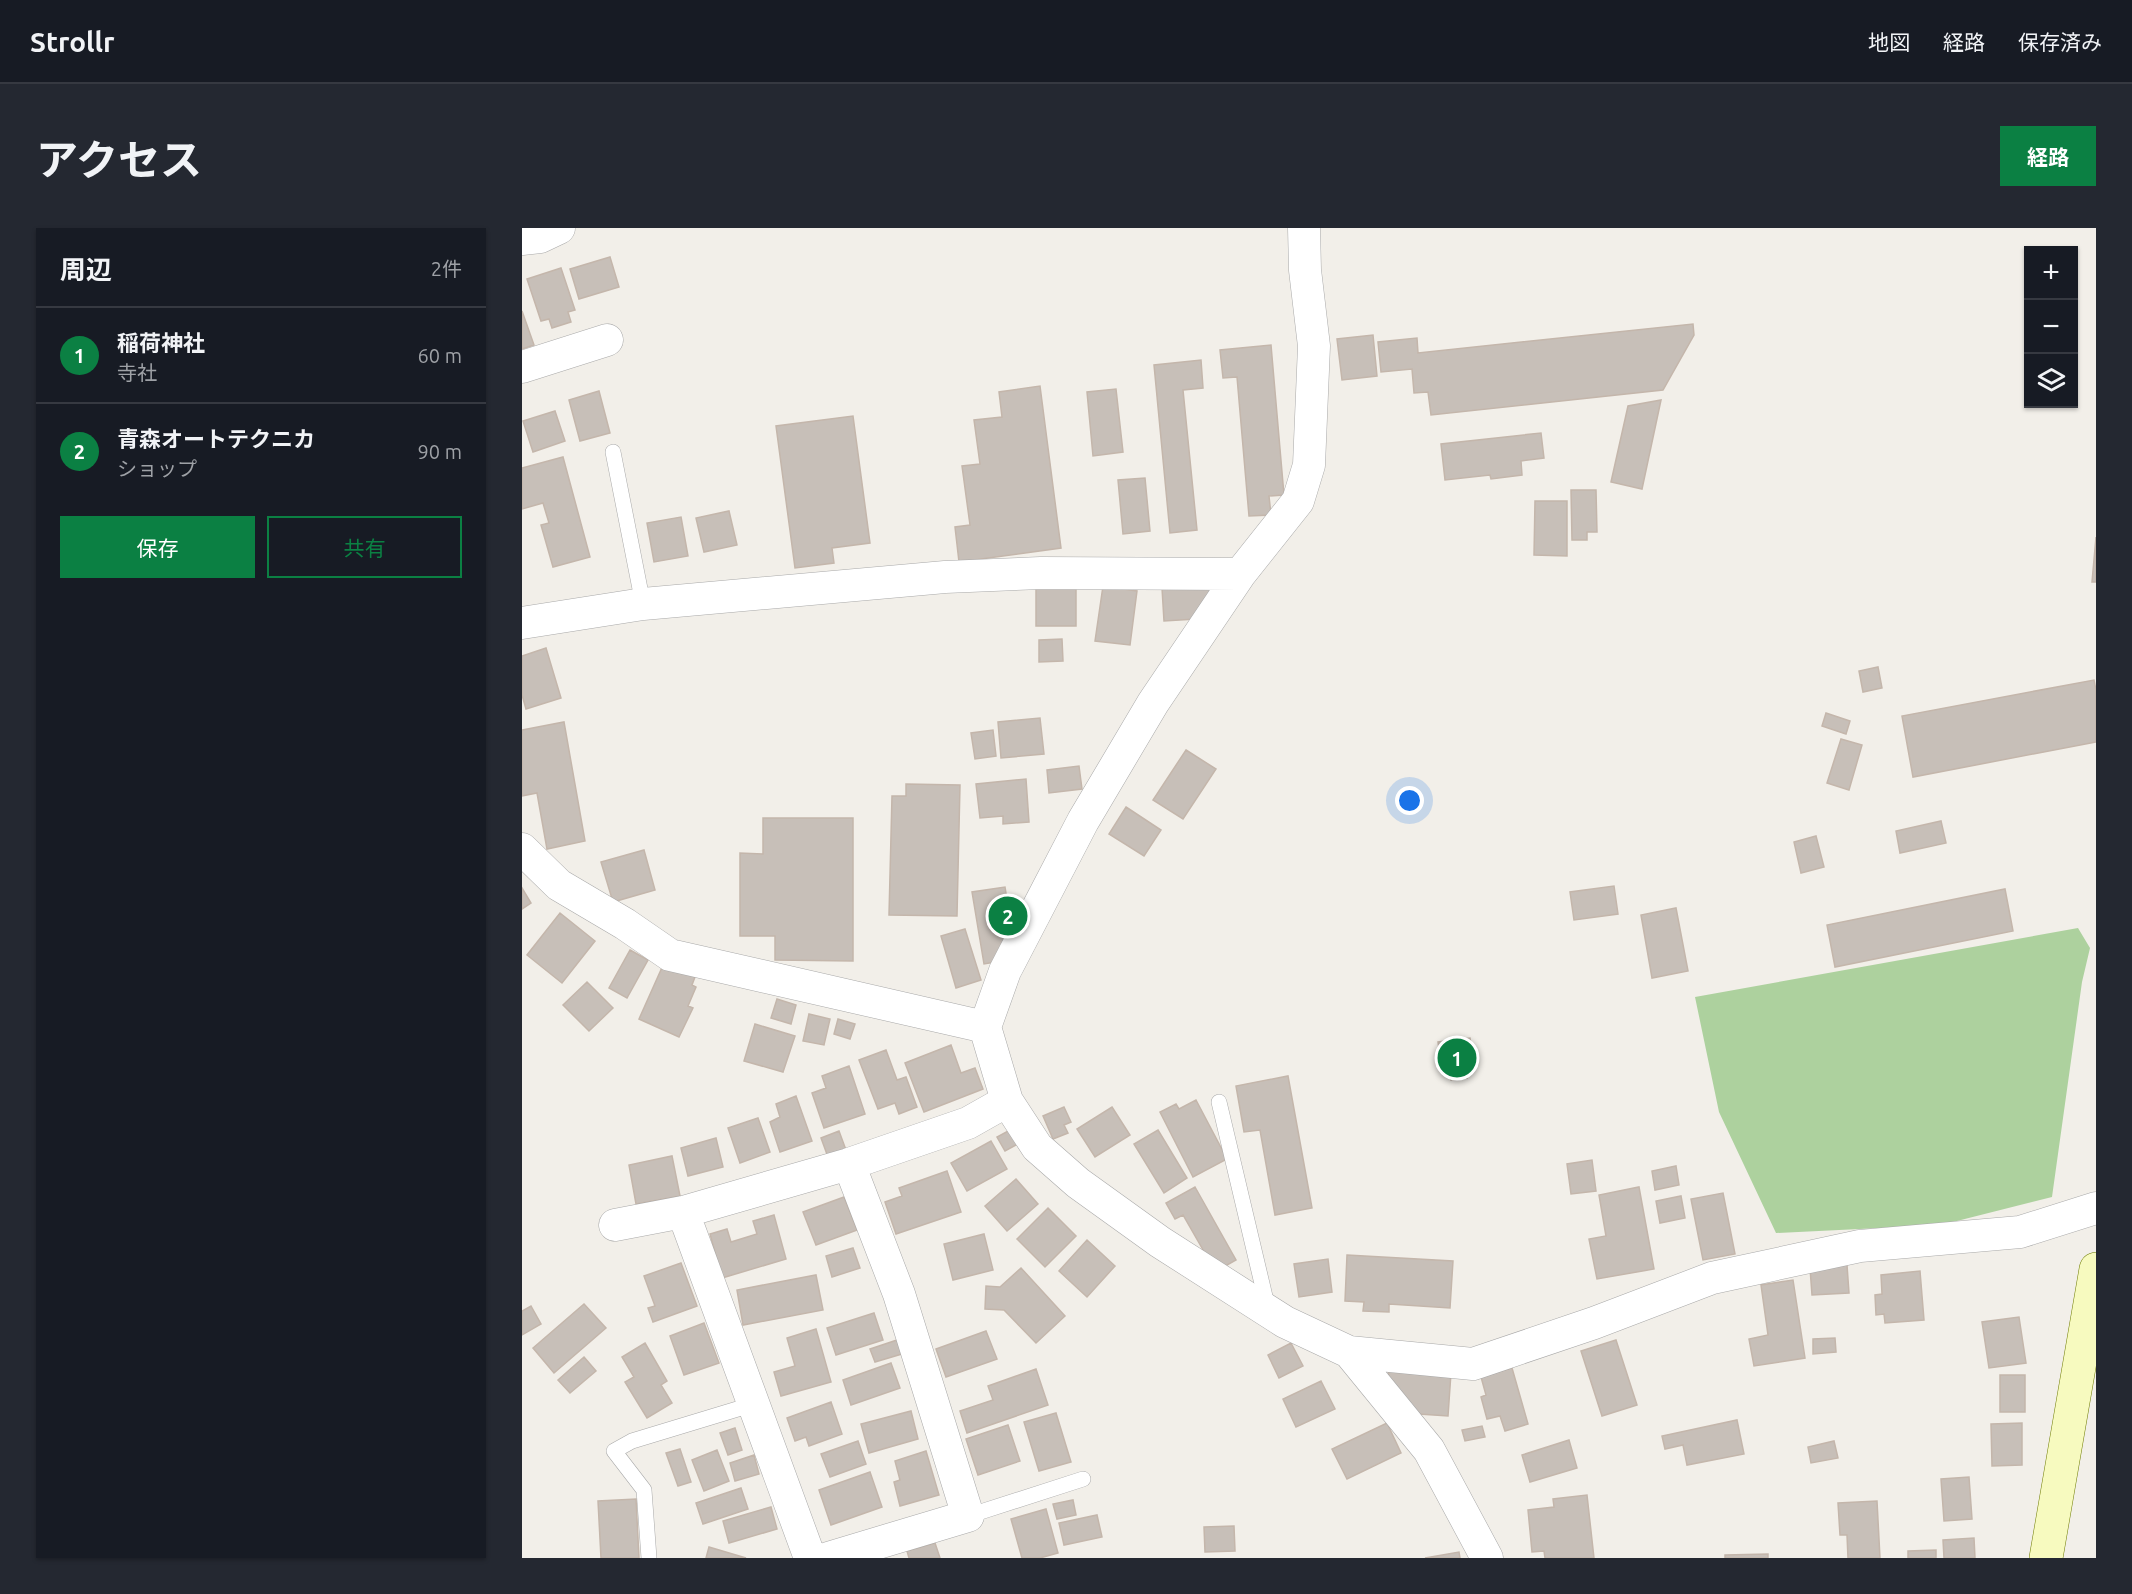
<!DOCTYPE html>
<html lang="ja">
<meta charset="utf-8">
<style>
body{margin:0;font-family:Ubuntu,"Noto Sans JP",sans-serif;background:#242831;color:#f1f3f6}
.controls{position:absolute;right:18px;top:18px;display:grid;overflow:hidden;border-radius:0px;box-shadow:0 2px 4px #0004}
.controls button{width:54px;height:54px;display:grid;place-items:center;padding:0;border:0;border-bottom:2px solid #363941;background:#171b24;color:#f1f3f6;font:30px sans-serif}
.you{position:absolute;left:888px;top:573px;width:21px;height:21px;margin:-15px;border:4px solid #fff;border-radius:50%;background:#1a73e8;box-shadow:0 0 0 9px #1a73e833}
.badge{display:grid;place-items:center;width:39px;height:39px;border-radius:50%;background:#0b8043;color:#fff;font-size:20px;font-weight:700}
.pin{position:absolute;translate:-50% -50%;border:3px solid #fff;box-shadow:0 2px 6px #0006}
.list{margin:0;padding:0;list-style:none}
h2{display:flex;justify-content:space-between;align-items:center;height:78px;margin:0;padding:0 24px;font-size:26px}
h2 small{font-size:20px;font-weight:400;color:#9ea1a6}
.list li{display:grid;grid-template-columns:39px 1fr auto;gap:18px;align-items:center;box-sizing:border-box;height:96px;padding:0 24px;border-top:2px solid #363941}
.list b{display:block;font-size:22px;white-space:nowrap}
.list p{margin:0;font-size:20px;white-space:nowrap;color:#9ea1a6}
.list em{font-size:20px;font-style:normal;color:#9ea1a6}
.actions{display:flex;gap:12px;padding:18px 24px}
.actions a{flex:1;padding:14px 0;border:2px solid #0b8043;border-radius:0px;text-align:center;font-size:21px;color:#0b8043}
.actions .main{background:#0b8043;color:#fff}
.icon{flex:none;width:33px;height:33px;fill:none;stroke:currentColor;stroke-width:2;stroke-linecap:round;stroke-linejoin:round}
.map{position:relative;flex:none;width:1574px;height:1330px;overflow:hidden;border-radius:0px}
header{display:flex;align-items:center;gap:36px;box-sizing:border-box;height:84px;padding:0 30px;background:#171b24;border-bottom:2px solid #363941}
header strong{font-size:28px}
nav{display:flex;gap:33px;margin-inline-start:auto;font-size:21px}
.intro{display:flex;align-items:center;justify-content:space-between;box-sizing:border-box;height:144px;padding:0 36px}
h1{margin:0;font-size:42px}
.button{padding:15px 27px;border-radius:0px;background:#0b8043;color:#fff;font-size:21px;font-weight:700}
main{display:flex;gap:36px;padding:0 36px}
aside{flex:1;background:#171b24;border-radius:0px;box-shadow:0 2px 4px #0004}
.map>svg:first-child{display:block}
.forest{fill:#add19e}
.building{fill:#c7bfb8;stroke:#c4b6ab;stroke-width:1.5}
.lines{fill:none;stroke-linecap:round;stroke-linejoin:round}
.lane-casing{stroke:#a9a9a9;stroke-width:16}
.street-casing{stroke:#a9a9a9;stroke-width:33}
.secondary-casing{stroke:#707d05;stroke-width:34}
.lane{stroke:#fff;stroke-width:15}
.street{stroke:#fff;stroke-width:32}
.secondary{stroke:#f7fabf;stroke-width:33}
</style>
<header>
<strong>Strollr</strong>
<nav><a>地図</a><a>経路</a><a>保存済み</a></nav>
</header>
<div class="intro"><h1>アクセス</h1><a class="button">経路</a></div>
<main>
<aside>
<h2>周辺<small>2件</small></h2>
<ul class="list">
<li><span class="badge">1</span><div><b>稲荷神社</b><p>寺社</p></div><em>60 m</em></li>
<li><span class="badge">2</span><div><b>青森オートテクニカ</b><p>ショップ</p></div><em>90 m</em></li>
</ul>
<div class="actions"><a class="main">保存</a><a>共有</a></div>
</aside>
<div class="map">
<svg width="1574" height="1330" viewBox="0 0 1574 1330">
<rect width="100%" height="100%" fill="#f2efe9"/>
<path class="forest" d="M1556,700L1568,720L1560,754L1530,969L1419,997L1254,1005L1197,884L1173,769Z"/>
<path class="building" d="M88,29L97,59L57,71L48,41Z
M39,40L53,82L46,84L49,94L30,100L27,91L19,93L5,51Z
M0,83L12,117L0,121Z
M1171,96L1172,107L1141,162L909,187L906,164L892,165L890,141L859,144L856,114L895,110L896,125Z
M851,107L855,148L820,152L815,111Z
M749,117L762,267L747,268L749,287L727,288L715,149L701,150L698,122Z
M679,132L681,160L661,162L675,302L648,305L632,137Z
M518,158L539,320L437,334L433,299L448,297L440,238L458,236L452,192L480,189L477,164Z
M594,161L601,224L571,228L565,164Z
M77,163L88,205L58,213L47,172Z
M1139,172L1120,261L1089,254L1106,178Z
M33,183L43,213L11,224L1,193Z
M331,188L348,315L310,320L312,335L273,340L254,198Z
M1019,205L1022,230L999,233L1000,247L969,251L968,247L923,252L919,216Z
M41,229L68,329L31,339L19,297L27,295L21,275L0,281V240Z
M623,250L628,303L601,306L596,252Z
M1049,262H1074L1075,304H1065V312H1050Z
M1013,273H1045V328L1012,327Z
M207,283L215,317L182,324L174,290Z
M159,289L166,328L132,334L125,295Z
M1574,309V354H1570Z
M690,357L691,370L674,391L642,393L640,360Z
M581,358L615,363L608,417L573,413Z
M514,361H554V398H514Z
M540,411L541,433L517,434V412Z
M24,420L39,470L4,481L0,467V428Z
M1356,439L1360,460L1341,464L1337,443Z
M1572,452L1574,462V514L1391,549L1380,488Z
M1304,485L1328,493L1324,506L1300,498Z
M518,490L522,526L479,530L476,494Z
M42,494L63,613L25,621L15,565L0,568V502Z
M471,502L474,528L453,531L449,505Z
M1319,511L1340,517L1327,562L1305,555Z
M664,522L694,541L661,591L631,572Z
M557,538L560,561L527,565L525,542Z
M504,551L507,594L481,596V588L458,590L454,556Z
M384,556L438,557L435,688L367,687L370,568H384Z
M604,579L639,602L622,628L587,606Z
M241,590H331V733L253,732V708H218V625L241,626Z
M1419,593L1424,615L1378,625L1374,603Z
M1294,608L1302,639L1279,645L1272,614Z
M122,622L133,662L91,674L79,634Z
M1092,658L1096,686L1052,692L1048,664Z
M483,659L490,702L479,733L462,736L450,664Z
M0,660L9,675L0,681Z
M1483,661L1491,703L1313,739L1305,697Z
M1154,680L1166,743L1130,750L1119,687Z
M38,685L73,713L40,755L5,727Z
M443,701L459,752L434,760L419,708Z
M108,722L126,732L105,770L87,760Z
M142,735L173,749L170,757L174,759L166,778L171,780L157,809L117,791Z
M65,754L91,780L67,803L41,777Z
M255,771L274,777L269,796L249,790Z
M287,786L308,791L302,817L281,813Z
M316,791L333,796L328,811L312,806Z
M233,796L273,808L261,844L222,833Z
M948,810L952,840L944,841L945,850L929,852L928,844H920L916,814Z
M429,817L439,845L453,840L461,861L402,884L383,835Z
M364,822L375,852L384,849L395,879L377,886L373,875L356,881L337,832Z
M327,838L343,886L302,900L290,865L304,860L300,848Z
M766,848L790,980L753,987L738,902L722,904L714,858Z
M274,868L290,913L258,924L248,894L258,889L254,876Z
M674,872L705,931L671,949L638,884L654,876L657,881Z
M542,879L549,894L542,897L546,905L531,911L521,888Z
M590,879L608,907L573,929L555,901Z
M236,890L248,924L218,935L206,900Z
M488,902L496,916L483,923L475,909Z
M636,902L665,950L642,965L612,916Z
M317,903L324,922L306,929L299,910Z
M194,910L201,939L166,948L159,920Z
M469,913L485,941L445,963L429,935Z
M150,928L158,968L114,976L107,937Z
M1070,932L1074,963L1049,966L1045,936Z
M1154,938L1157,957L1133,962L1130,943Z
M425,943L439,984L374,1006L363,974L380,968L377,960Z
M494,951L516,976L485,1003L463,978Z
M673,959L714,1032L700,1040L688,1034L661,987L653,991L644,975Z
M1117,959L1132,1041L1075,1051L1067,1011L1084,1008L1077,967Z
M1201,965L1213,1026L1181,1032L1169,971Z
M1159,968L1163,990L1138,995L1134,973Z
M322,969L335,1002L294,1017L281,984Z
M526,980L554,1008L523,1039L495,1011Z
M252,987L264,1031L200,1050L188,1006L205,1001L209,1014L235,1006L231,993Z
M462,1006L471,1042L431,1052L422,1016Z
M565,1012L593,1038L565,1069L537,1043Z
M331,1020L338,1040L310,1049L304,1028Z
M825,1027L931,1033L928,1080L867,1076V1084L841,1083L842,1074L823,1073Z
M806,1031L810,1064L777,1069L772,1036Z
M159,1035L175,1078L131,1094L126,1080L133,1078L122,1048Z
M1325,1037L1327,1065L1290,1067L1288,1040Z
M499,1040L543,1088L514,1115L482,1082L463,1081L464,1058L478,1059Z
M1398,1043L1402,1092L1363,1095L1362,1086L1354,1087L1353,1067L1360,1066L1359,1047Z
M294,1047L301,1082L221,1097L215,1062Z
M1271,1052L1283,1130L1232,1138L1227,1111L1246,1107L1239,1057Z
M62,1076L84,1100L32,1145L11,1120Z
M9,1078L19,1096L0,1107V1083Z
M352,1085L361,1112L314,1127L305,1100Z
M1497,1089L1504,1135L1467,1140L1460,1094Z
M182,1095L197,1135L162,1147L148,1108Z
M294,1101L309,1154L259,1168L252,1144L273,1138L265,1110Z
M464,1103L475,1131L424,1149L414,1121Z
M1313,1110L1314,1124L1291,1126V1111Z
M375,1112L380,1126L353,1134L348,1121Z
M1094,1112L1115,1177L1080,1188L1059,1123Z
M123,1115L145,1153L139,1157L150,1175L125,1190L103,1154L112,1149L100,1129Z
M769,1115L781,1138L757,1150L746,1127Z
M62,1129L74,1143L48,1165L36,1152Z
M369,1135L378,1160L329,1177L321,1152Z
M990,1140L1006,1196L983,1203L978,1188L965,1191L959,1169L964,1167L959,1149Z
M514,1141L526,1177L445,1205L438,1183L471,1172L466,1158Z
M867,1141L929,1145L926,1188L882,1185L866,1156Z
M1478,1147H1503V1184H1478Z
M799,1153L813,1181L774,1199L761,1171Z
M309,1174L320,1206L287,1218L284,1209L273,1213L265,1190Z
M389,1183L396,1211L347,1225L339,1196Z
M534,1185L549,1234L517,1243L502,1194Z
M1215,1192L1222,1226L1165,1237L1161,1217L1143,1221L1140,1208Z
M865,1195L879,1225L825,1251L810,1221Z
M1500,1195V1237L1470,1238L1469,1196Z
M486,1197L498,1233L456,1247L444,1211Z
M960,1198L963,1209L943,1213L940,1202Z
M213,1200L220,1222L206,1227L198,1205Z
M1047,1212L1055,1240L1008,1254L1000,1227Z
M336,1213L344,1236L308,1249L299,1226Z
M1312,1213L1316,1230L1289,1235L1286,1219Z
M158,1221L169,1254L156,1258L144,1225Z
M195,1222L207,1253L182,1263L170,1232Z
M404,1223L417,1267L378,1278L372,1254L378,1252L373,1233Z
M232,1227L237,1246L213,1253L208,1235Z
M348,1244L360,1279L309,1297L297,1262Z
M1447,1249L1450,1291L1422,1293L1419,1251Z
M219,1260L226,1281L181,1296L174,1275Z
M1065,1267L1072,1330H1023L1022,1323L1010,1324L1006,1282L1032,1279L1031,1271Z
M114,1271L117,1330H79L76,1273Z
M551,1272L554,1287L535,1291L531,1276Z
M1355,1273L1358,1330H1326L1325,1307H1318L1316,1275Z
M249,1279L255,1301L207,1315L201,1293Z
M524,1281L536,1325L518,1330H500L489,1291Z
M575,1287L580,1309L542,1317L537,1295Z
M712,1298L713,1323L683,1324L682,1299Z
M1452,1310L1453,1330H1422L1421,1312Z
M413,1315L418,1330H387L385,1323Z
M187,1319L224,1330H184Z
M1414,1322V1330H1386V1323Z
M937,1324L938,1330H903Z
M1246,1326V1330H1203V1327Z"/>
<g class="lines">
<defs>
<path id="lane" d="M91,224L121,376
M697,874L746,1081
M446,1288L561,1251
M127,1330L122,1262L92,1223L110,1213L232,1176"/>
<path id="street" d="M782,0L783,42L792,118L787,237L776,273L718,346L631,475L561,593L483,743L463,799L485,873L515,919L556,955L638,1014L763,1094L827,1124L951,1136L1072,1095L1190,1050L1338,1018L1498,1004L1574,980
M0,11L18,9L37,0
M0,139L85,112
M0,395L121,376L423,349L519,345L718,346
M0,621L37,657L103,696L148,727L463,799
M161,984L288,1330
M93,997L161,984L327,936
M827,1124L907,1222L965,1330
M306,1330L446,1288L377,1066L327,936L446,895L485,873"/>
<path id="secondary" d="M1524,1330L1574,1041"/>
</defs>
<use href="#lane" class="lane-casing"/>
<use href="#street" class="street-casing"/>
<use href="#secondary" class="secondary-casing"/>
<use href="#lane" class="lane"/>
<use href="#street" class="street"/>
<use href="#secondary" class="secondary"/>
</g>
</svg>
<div class="controls">
<button>+</button>
<button>−</button>
<button><svg class="icon" aria-label="layers" viewBox="0 0 24 24"><path d="M12 4l9 5-9 5-9-5zM3 14l9 5 9-5"/></svg></button>
</div>
<div class="you"></div>
<div class="pin badge" style="left:935px;top:830px">1</div>
<div class="pin badge" style="left:486px;top:688px">2</div>
</div>
</main>
